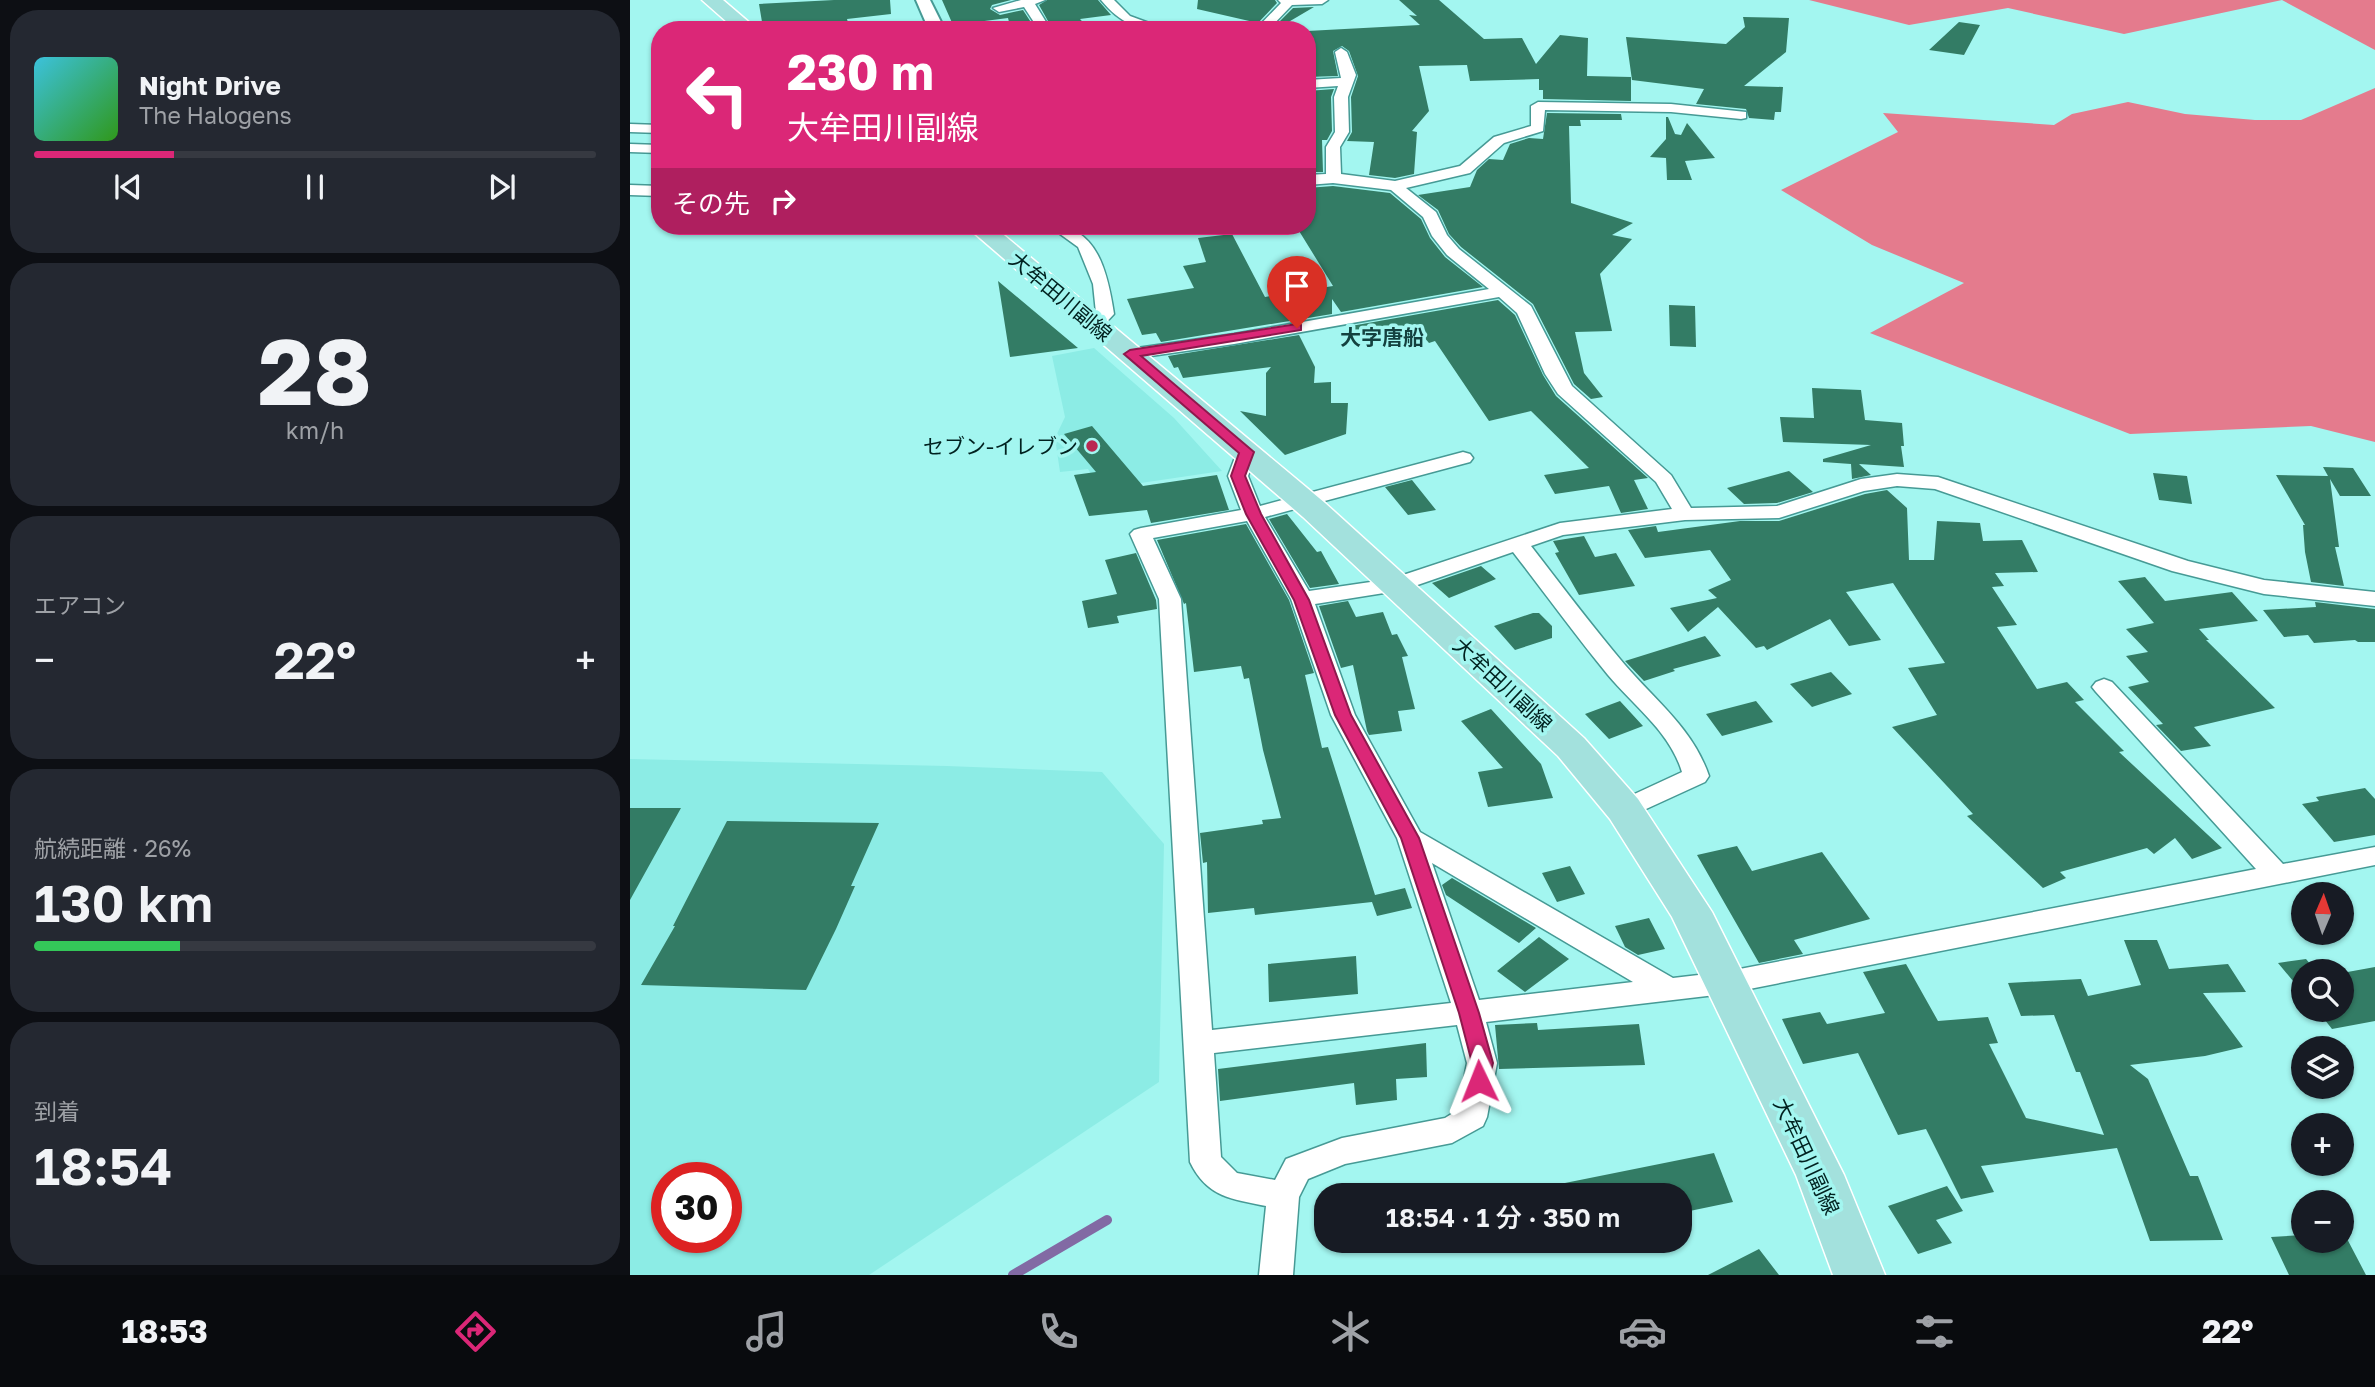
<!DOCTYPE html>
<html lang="ja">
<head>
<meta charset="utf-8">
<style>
	body { margin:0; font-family:"Golos Text","Noto Sans JP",sans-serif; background:#242831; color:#f1f3f6; height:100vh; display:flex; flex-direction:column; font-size:26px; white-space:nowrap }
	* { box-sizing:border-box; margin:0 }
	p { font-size:23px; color:#9ea1a6 }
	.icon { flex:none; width:38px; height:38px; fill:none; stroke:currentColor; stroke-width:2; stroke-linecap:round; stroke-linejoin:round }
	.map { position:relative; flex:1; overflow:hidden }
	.details { display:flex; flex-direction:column; gap:10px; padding:10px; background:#0d0f14; width:630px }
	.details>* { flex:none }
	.hud { position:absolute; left:21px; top:21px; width:665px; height:214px; border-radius:28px; box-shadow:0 2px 5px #0004; background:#db2777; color:#fff; overflow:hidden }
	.needle { width:46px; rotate:2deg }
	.controls { position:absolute; left:1661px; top:882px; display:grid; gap:14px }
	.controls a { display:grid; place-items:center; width:63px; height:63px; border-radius:50%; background:#171b24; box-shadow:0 2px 5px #0004; font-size:35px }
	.speed { position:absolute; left:21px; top:1162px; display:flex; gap:14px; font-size:35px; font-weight:700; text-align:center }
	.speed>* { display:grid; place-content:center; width:91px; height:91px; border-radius:50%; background:#171b24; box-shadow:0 2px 5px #0004; line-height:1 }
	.speed .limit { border:10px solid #d22; background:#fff; color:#111 }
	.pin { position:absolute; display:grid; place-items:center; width:60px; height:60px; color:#fff; margin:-72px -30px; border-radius:50% 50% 50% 0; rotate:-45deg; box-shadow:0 0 7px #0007 }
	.pin .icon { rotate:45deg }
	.me { position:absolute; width:77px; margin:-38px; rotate:358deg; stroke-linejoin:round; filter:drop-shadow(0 0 5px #0008) }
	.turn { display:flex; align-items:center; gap:24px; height:147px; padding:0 21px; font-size:32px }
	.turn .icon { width:91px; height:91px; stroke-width:2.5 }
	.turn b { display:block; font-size:49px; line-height:60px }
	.then { display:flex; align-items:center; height:66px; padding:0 21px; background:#0003; gap:14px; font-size:26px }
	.big { font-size:52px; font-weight:600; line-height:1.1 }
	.details .card { flex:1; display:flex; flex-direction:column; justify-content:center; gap:10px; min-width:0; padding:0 24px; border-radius:28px; background:#242831 }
	.details .dial { align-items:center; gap:0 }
	.dial b { font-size:91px; line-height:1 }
	.song { display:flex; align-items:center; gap:21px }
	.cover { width:84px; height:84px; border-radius:10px; background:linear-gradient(135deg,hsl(190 70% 55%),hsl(110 70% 35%)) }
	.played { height:7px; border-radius:4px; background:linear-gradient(90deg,#db2777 25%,#363941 25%) }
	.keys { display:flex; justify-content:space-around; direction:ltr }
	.heat { display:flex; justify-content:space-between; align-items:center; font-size:38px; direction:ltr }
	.charge { height:10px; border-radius:5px; background:linear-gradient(90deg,#34c759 26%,#363941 0) }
	.trip { position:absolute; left:684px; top:1183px; width:378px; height:70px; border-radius:28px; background:#171b24; box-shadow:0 2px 5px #0004; font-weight:600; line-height:70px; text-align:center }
	.tab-bar { display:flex; height:112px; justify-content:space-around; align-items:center; background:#090b0e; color:#9ea1a6 }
	.tab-bar .icon { width:49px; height:49px }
	.tab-bar .selected { color:#db2777 }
	.tab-bar b { font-size:32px; color:#f1f3f6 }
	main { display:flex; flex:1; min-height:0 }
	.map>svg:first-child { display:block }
	.built { fill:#8cece5; fill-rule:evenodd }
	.forest { fill:#e47b8d }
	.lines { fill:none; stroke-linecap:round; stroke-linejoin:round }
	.stream { stroke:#826aa4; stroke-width:10 }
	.building { fill:#337c65 }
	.minor-casing { stroke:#469a95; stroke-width:3 }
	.tertiary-casing { stroke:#469a95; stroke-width:4 }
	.primary-casing { stroke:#fff; stroke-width:3 }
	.minor { fill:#fff; fill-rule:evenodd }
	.tertiary { fill:#fff; fill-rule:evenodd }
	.primary { fill:#a3e1dd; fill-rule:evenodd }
	.route { fill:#db2777; stroke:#8e194d; stroke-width:2 }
	.poi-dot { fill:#ba2a52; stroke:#a3f6f0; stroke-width:2.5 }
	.labels { text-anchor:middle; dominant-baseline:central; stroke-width:7; stroke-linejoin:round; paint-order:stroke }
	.street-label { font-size:21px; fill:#00211f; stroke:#a3f6f0 }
	.far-quarter-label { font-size:21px; font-weight:bold; fill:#14413f; stroke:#a3f6f0 }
	.poi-label { font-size:21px; fill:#00211f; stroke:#a3f6f0; text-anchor:end }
</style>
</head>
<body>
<main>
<section class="details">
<div class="card">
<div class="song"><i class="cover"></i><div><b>Night Drive</b><p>The Halogens</p></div></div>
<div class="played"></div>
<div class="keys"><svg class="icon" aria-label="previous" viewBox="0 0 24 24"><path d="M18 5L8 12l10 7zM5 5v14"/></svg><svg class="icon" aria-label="pause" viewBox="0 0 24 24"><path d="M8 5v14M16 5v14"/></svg><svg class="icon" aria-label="next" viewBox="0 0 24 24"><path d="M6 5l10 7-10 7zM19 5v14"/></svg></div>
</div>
<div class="card dial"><b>28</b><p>km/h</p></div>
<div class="card"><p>エアコン</p>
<div class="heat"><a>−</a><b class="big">22°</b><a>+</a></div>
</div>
<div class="card"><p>航続距離 · 26%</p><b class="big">130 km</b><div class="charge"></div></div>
<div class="card"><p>到着</p><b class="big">18:54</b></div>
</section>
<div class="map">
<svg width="1745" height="1275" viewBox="0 0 1745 1275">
	<rect width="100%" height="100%" fill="#a3f6f0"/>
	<!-- built -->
	<path class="built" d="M464 348 544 418 592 471 470 489 458 469 430 472 425 438 435 417 422 356Z
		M0 759 317 766 472 772 534 844 529 1082 239 1275H0ZM37 1178H96V1237H37Z"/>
	<!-- forest -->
	<path class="forest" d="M1179 0H1745V50L1652 0 1494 34 1378 8 1279 25Z
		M1745 88V442L1681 426 1500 434 1240 333 1334 283 1242 245 1151 190 1268 132 1253 113 1424 125 1442 114 1498 102 1555 114 1625 120H1671Z"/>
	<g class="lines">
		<!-- stream -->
		<path class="stream" d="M383 1275 477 1220"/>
	</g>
	<!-- building -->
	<path class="building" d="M204 0H260L261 14 217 19 220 30H196L194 23 133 28 129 4Z
		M312 0H381L362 5 360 9 370 15 393 10 406 30H381L378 18 323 25Z
		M417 0H468L481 15 450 19 460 30H423L409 5Z
		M568 0H645L647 3 628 23 567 9Z
		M769 0H809L854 39 892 38 906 64 930 35 958 38 957 76 1001 77V101L913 99V90H909V79L840 81 837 65 789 66 799 111 782 131 787 132 784 174 765 178 739 175 744 142 717 141 722 132 721 97 728 76 719 51 712 46 703 51 708 76 677 77V31L790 25 779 15 787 16Z
		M684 7 650 27 645 26 663 8Z
		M1113 17 1159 18 1156 52 1114 86 1153 87 1151 112H1145L1144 120 1119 118 1116 109 1066 104 1074 89 1002 80 996 37 1096 44 1115 27Z
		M1329 22 1350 25 1334 55 1299 50Z
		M704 89 701 97 702 131 697 140H692L693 172H677V91Z
		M917 113 991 114 992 120H950L951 126H939L941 203 1003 223 982 235 1002 239 970 274 982 331 945 332 954 373 973 397 961 399 944 384 903 304 831 247 819 234 808 210 788 195 840 187 847 170 859 159 873 160 880 144 899 138 913 139Z
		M1036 117H1038L1045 134 1051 135 1057 123 1085 158 1055 161 1062 180H1037L1036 158 1020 157 1036 139Z
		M703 186 760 193 791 219 800 238 815 257 853 287 711 312 702 299V314L531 342 526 333 512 335 497 299 564 288 553 266 576 262 568 238 602 234 635 297 703 286 666 226H677V188Z
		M368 281 448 348 380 357Z
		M868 300 885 315 913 375 926 396 1018 478 1004 480 1018 509 991 513 979 486 925 494 914 475 959 468 901 411 859 421 805 341 799 343 793 336 761 342 757 336 731 341 721 326Z
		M1039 305 1065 306 1066 347 1040 346Z
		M669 335 685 367 684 383 701 382V403H718L716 434 655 455 610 411 636 416V373L641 367 553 378 548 367 544 368 538 356Z
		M1182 388 1231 390 1235 420 1272 423 1274 446H1271L1274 467 1229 464 1241 475 1222 479 1221 464 1193 462V459L1241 445 1153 442 1150 417 1184 418Z
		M462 426 513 486 587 475 599 510 521 523 517 510 459 516 444 475 466 472 434 434Z
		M1693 467 1723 468 1741 496H1710L1700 479 1709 547H1705L1714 586 1681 582 1675 552 1673 525H1675L1646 475 1698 476Z
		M1159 471 1183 492 1147 503 1114 504 1097 488Z
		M1523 473 1557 476 1562 504 1529 500Z
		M782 480 806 510 778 515 755 487Z
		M1257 490 1277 508 1279 560H1304L1307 521 1350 523 1353 541 1392 540 1408 572 1365 573 1374 586 1362 587 1387 625 1367 627 1407 689 1437 682 1454 700 1445 702 1494 751 1489 752 1592 848 1562 859 1545 838 1524 854 1517 848 1430 872 1436 878 1413 888 1337 816 1343 814 1262 727 1307 715 1278 668 1315 663 1263 583 1216 592 1251 640 1219 646 1200 619 1137 650 1134 646 1126 648 1088 607 1058 632 1040 608 1087 598 1078 590 1101 580 1080 550 1015 558 998 530 1026 526 1028 532 1110 521H1149L1235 494Z
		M657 514 687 552 691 551 709 584 680 588 639 519Z
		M616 524 659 600 684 673 675 675 692 748 698 747 745 895 775 888 782 908 747 916 742 902 625 915 624 908 578 913 577 862 573 863 570 833 633 824 632 820 651 818 633 750 619 678 614 679 611 666 564 672 556 603 554 604 527 540Z
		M954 536 965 557 986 553 1005 586 949 595 925 553 929 552 923 541Z
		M506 553 526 600 527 609 487 616 489 623 458 628 452 601 487 594 475 560Z
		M851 566 866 579 819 598 802 583Z
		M1515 577 1535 601 1602 592 1628 621 1569 629 1579 640H1576L1645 708 1564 727 1581 746 1551 751 1526 725 1533 724 1498 687 1519 682 1496 656 1518 652 1496 629 1524 623 1488 581Z
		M718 601 726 617 753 612 762 635 767 634 778 656 772 657 785 709 768 711 772 731 739 735 737 731 723 665 711 668 689 606Z
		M1685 602 1745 609V642H1728L1725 640 1684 643 1678 635 1654 637 1633 610 1686 607Z
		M903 613H909L922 626V638L885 650 864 626Z
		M1075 636 1091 656 1043 669 1045 671 1014 681 995 661Z
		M1201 672 1222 694 1182 707 1160 684Z
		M990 701 1013 726 979 739 955 714Z
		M1126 701 1143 722 1092 736 1076 714Z
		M861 709 911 764 923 798 858 807 848 772 873 768 831 721Z
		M1735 788 1745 799V835L1704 842 1672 804 1689 801 1686 797Z
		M0 808H51L0 900Z
		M97 821 249 823 221 886H225L206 929 176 990 11 985 45 926H43Z
		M1107 846 1122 871 1192 852 1240 919 1164 940 1173 954 1129 963 1067 855Z
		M940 866 955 894 927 902 912 873Z
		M822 878 906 928 889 943 816 895 812 885Z
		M1019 918 1035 949 1008 955 995 947 985 926Z
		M909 937 939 959 895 992 867 971Z
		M1494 940H1527L1539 969 1598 964 1616 992 1573 993 1613 1047 1575 1056 1500 1065 1518 1079 1560 1176H1568L1593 1240 1520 1241 1487 1148 1351 1166 1364 1192 1331 1199 1296 1129 1268 1135 1228 1053 1173 1064 1152 1019 1190 1012 1197 1024 1255 1013 1233 972 1276 964 1308 1021 1358 1017 1368 1043 1359 1044 1396 1118 1474 1135 1450 1072H1446L1424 1015 1391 1016 1378 983 1451 979 1458 996 1511 985Z
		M726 956 728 994 639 1002 638 964Z
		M1676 959 1686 971H1673V993L1648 963Z
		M1745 967V1021L1702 1029 1687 1010H1712V973Z
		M907 1023 908 1030 1009 1024 1015 1065 869 1069 865 1025Z
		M796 1043 797 1077 766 1079 767 1100 726 1105 724 1083 590 1101 588 1069Z
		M1084 1153 1103 1202 1050 1213V1195H926L925 1185Z
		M1317 1186 1333 1211 1306 1220 1322 1243 1288 1254 1258 1206Z
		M1712 1233H1714L1736 1275H1659L1641 1237 1673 1235V1241H1712Z
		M1129 1249 1149 1275H1078Z"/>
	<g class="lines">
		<defs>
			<path id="minor" d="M391 0H415L405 4 421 30H409L394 7 369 12 363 8Z
				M471 0H484L500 16 538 30C507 30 491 24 471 0Z
				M648 0H698L692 4 662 5 638 30H625L651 3Z
				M305 23 311 27 309 30H281Z
				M711 48 717 52 726 75 718 97 719 132 710 147 711 174 765 181 830 166 864 137 901 126V106L908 102 1041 104 1116 112V118L1111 119 1041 112 915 110 913 131 874 143 840 173 776 188 806 212 817 235 829 249 901 306 942 386 1041 475 1061 508 1147 506 1231 479 1267 474 1308 477 1558 561 1634 580 1745 592V606L1634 594 1542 571 1305 489 1267 486 1234 491 1149 518 1055 520 933 535 901 546C932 586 962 626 995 665 1026 701 1063 729 1079 776L1075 782 1003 815 994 818 985 815 981 809 985 803 1052 772C1040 732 1005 707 978 675 945 635 915 593 883 552L773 590 685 604 725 715 790 832 1043 978 1094 972 1626 869 1466 692 1462 687 1466 682 1474 679 1482 682 1653 864 1745 847V865L1094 994 856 1022 867 1063 857 1117 853 1126 822 1143 715 1164 678 1179 669 1197 663 1275H629L636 1206C601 1199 577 1197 560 1162L529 599 500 534 504 530 511 528 611 510 598 476 607 452 617 446 627 452 618 476 630 506 833 452 840 454 843 458 840 462 635 517 679 591 761 579 930 523 1042 509 1026 482 928 394 915 374 887 313 869 297 604 344 500 359 494 358 491 354 500 349 604 334 859 289 817 255 802 236 793 217 761 190 703 183 677 185V175L696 174V147L705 132 704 97 708 86 677 88V80L711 78 705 52ZM617 521 661 599 701 715 767 838 821 1003 582 1030 551 599 523 538ZM802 863 1003 982 849 1000ZM827 1025 837 1063 828 1110 815 1118 712 1138 656 1159 645 1180 607 1173 591 1157 584 1053Z
				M0 124 30 125V133L0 132Z
				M0 144 30 145V153L0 152Z
				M0 185 30 186V196L0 195Z
				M419 226C468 224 478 275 484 314L470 329H458L455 325 466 313 463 284 448 247Z"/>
			<path id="tertiary" d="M286 0H300L315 30H299Z"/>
			<path id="primary" d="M72 0H93L128 30H106Z
				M336 226H363L695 503 954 738 1008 799 1082 912 1214 1175 1255 1275H1203L1166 1175 1042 917 980 819 928 756 673 517Z"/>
		</defs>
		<!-- minor casing -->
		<use href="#minor" class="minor-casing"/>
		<!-- tertiary casing -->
		<use href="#tertiary" class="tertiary-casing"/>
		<!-- primary casing -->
		<use href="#primary" class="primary-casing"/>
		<!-- minor -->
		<use href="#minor" class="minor"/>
		<!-- tertiary -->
		<use href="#tertiary" class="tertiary"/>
		<!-- primary -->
		<use href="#primary" class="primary"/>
	</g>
	<!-- route -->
	<path class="route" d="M667 324 671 325V330L511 356 624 452 615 476 631 514 679 600 721 715 789 838 849 1013 863 1063 857 1087 849 1090 842 1087 839 1081 842 1063 829 1013 771 838 705 715 664 600 616 514 601 476 609 453 494 354 500 350Z"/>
	<!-- markers -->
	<circle class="poi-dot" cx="462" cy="446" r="7"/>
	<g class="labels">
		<!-- street labels -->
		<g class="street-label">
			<text transform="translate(431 296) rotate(40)">大牟田川副線</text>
			<text transform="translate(873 684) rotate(43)">大牟田川副線</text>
			<text transform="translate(1177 1156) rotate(65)">大牟田川副線</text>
		</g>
		<!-- far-quarter labels -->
		<g class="far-quarter-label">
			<text x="752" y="337">大字唐船</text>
		</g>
		<!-- poi labels -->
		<g class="poi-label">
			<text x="448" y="446">セブン-イレブン</text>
		</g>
	</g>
</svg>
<div class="controls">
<a><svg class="needle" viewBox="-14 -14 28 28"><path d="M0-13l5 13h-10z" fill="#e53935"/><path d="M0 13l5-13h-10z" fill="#9ea1a6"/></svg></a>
<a><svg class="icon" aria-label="search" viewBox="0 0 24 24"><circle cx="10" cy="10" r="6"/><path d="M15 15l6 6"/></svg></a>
<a><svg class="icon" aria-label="layers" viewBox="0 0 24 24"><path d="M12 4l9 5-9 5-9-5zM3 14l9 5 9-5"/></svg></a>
<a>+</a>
<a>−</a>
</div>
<div class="speed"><div class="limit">30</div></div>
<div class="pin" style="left:667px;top:328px;background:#d93025"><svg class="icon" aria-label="arrive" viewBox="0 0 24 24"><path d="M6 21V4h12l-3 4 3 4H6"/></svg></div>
<svg class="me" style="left:849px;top:1081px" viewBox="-20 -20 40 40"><path d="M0-17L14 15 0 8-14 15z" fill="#db2777" stroke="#fff" stroke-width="4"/></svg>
<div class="trip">18:54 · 1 分 · 350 m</div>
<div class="hud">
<div class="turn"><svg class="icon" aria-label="left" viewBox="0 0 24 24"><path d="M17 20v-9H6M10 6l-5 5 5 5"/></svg><div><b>230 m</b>大牟田川副線</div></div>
<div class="then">その先<svg class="icon" aria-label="right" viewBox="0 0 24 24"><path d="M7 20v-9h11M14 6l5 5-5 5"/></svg></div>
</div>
</div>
</main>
<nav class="tab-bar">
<b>18:53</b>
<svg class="icon selected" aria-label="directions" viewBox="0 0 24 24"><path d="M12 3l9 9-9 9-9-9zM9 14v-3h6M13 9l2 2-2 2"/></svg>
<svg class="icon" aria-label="music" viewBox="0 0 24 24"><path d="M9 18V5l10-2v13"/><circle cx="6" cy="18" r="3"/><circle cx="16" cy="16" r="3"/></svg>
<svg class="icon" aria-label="phone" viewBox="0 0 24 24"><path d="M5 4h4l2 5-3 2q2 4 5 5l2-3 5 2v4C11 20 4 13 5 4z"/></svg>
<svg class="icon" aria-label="climate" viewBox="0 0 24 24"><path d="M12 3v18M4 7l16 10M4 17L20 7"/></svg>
<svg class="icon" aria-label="car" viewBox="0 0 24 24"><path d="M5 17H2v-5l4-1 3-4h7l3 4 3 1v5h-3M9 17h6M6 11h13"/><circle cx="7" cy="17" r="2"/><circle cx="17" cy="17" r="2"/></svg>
<svg class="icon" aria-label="filters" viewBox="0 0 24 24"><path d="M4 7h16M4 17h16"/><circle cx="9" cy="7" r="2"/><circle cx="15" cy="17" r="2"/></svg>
<b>22°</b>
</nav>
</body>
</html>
